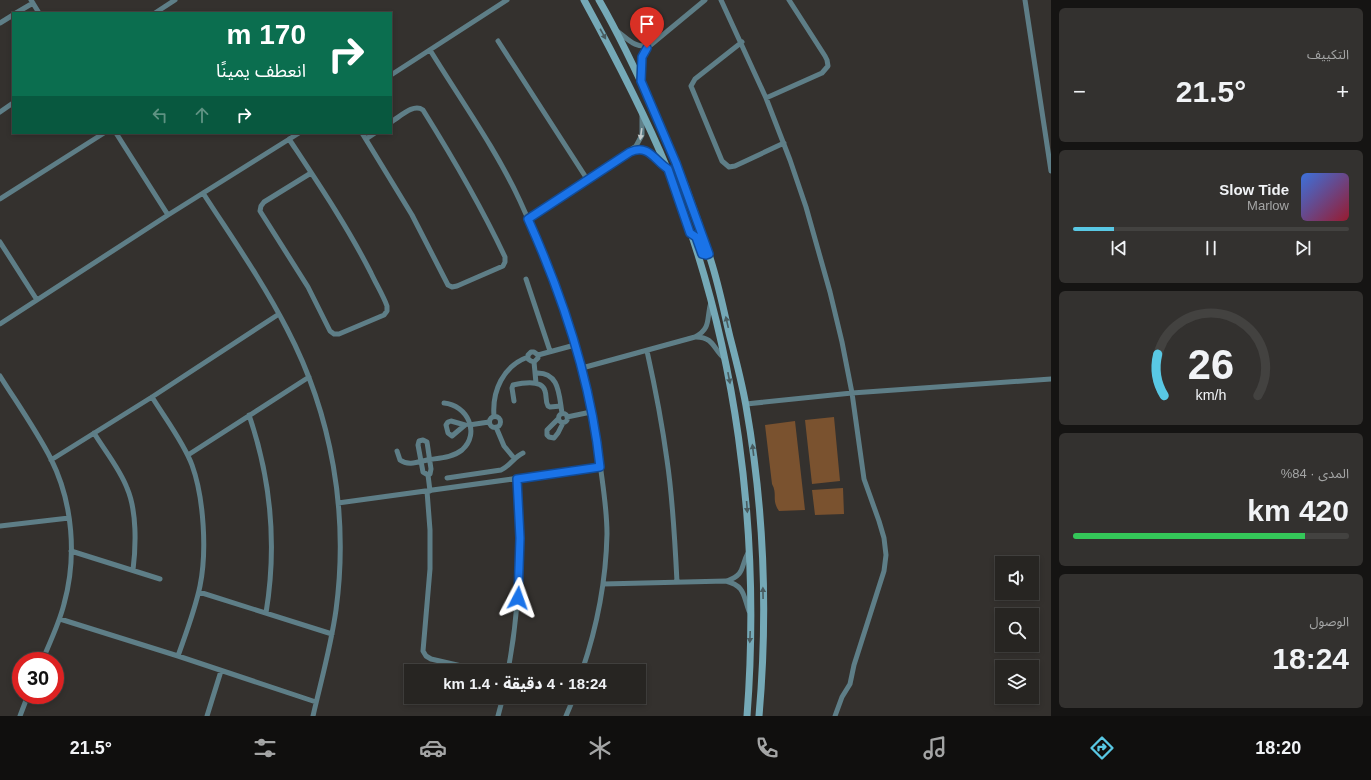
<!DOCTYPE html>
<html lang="ar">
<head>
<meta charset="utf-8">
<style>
	body { margin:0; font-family:Helvetica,"Noto Sans Arabic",sans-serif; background:#33312f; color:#f1f3f6; direction:rtl; height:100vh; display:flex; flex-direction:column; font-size:15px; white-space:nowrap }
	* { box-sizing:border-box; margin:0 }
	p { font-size:13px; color:#a4a5a5 }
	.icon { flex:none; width:22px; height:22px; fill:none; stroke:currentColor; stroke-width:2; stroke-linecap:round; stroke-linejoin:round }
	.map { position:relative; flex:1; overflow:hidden; direction:ltr }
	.details { display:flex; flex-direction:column; gap:8px; padding:8px; background:#151413; width:320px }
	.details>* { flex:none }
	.hud { position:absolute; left:12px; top:12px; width:380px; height:122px; border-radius:0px; box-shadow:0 2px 6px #0003,0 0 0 1px #434240; direction:rtl; background:#0b6e4f; color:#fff; overflow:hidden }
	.buttons { position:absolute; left:995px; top:556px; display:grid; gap:8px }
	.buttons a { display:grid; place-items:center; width:44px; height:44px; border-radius:0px; background:#272522; box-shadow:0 2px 6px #0003,0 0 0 1px #434240; font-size:20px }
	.speed { position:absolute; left:12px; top:652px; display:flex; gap:8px; font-size:20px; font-weight:700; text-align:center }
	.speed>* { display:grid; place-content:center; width:52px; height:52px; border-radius:50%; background:#272522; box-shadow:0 2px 6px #0003,0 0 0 1px #434240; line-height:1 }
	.speed .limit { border:6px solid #d22; background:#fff; color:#111 }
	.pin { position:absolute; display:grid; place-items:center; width:34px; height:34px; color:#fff; margin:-41px -17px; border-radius:50% 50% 50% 0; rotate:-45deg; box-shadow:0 0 4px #0007 }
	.pin .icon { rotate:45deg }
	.me { position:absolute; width:44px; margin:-22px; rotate:4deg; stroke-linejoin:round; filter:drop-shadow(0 0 3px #0008) }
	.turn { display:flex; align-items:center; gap:14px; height:84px; padding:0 20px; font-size:18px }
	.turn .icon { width:52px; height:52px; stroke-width:2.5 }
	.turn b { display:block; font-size:28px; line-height:34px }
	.lanes { display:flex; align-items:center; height:38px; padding:0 20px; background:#0003; justify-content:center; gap:20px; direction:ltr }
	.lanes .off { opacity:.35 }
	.big { font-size:30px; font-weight:800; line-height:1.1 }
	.details .widget { flex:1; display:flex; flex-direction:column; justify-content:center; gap:6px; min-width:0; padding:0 14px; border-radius:6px; background:#33312f }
	.details .dial { align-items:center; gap:0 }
	.dial svg { height:104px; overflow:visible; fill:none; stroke:#434240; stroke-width:7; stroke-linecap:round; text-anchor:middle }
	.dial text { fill:#f1f3f6; stroke:none }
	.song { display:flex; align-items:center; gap:12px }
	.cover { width:48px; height:48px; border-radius:6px; background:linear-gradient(135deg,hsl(220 70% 55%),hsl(350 70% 35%)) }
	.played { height:4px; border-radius:2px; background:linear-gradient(90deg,#59c8e4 15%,#434240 15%) }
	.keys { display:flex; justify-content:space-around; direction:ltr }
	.heat { display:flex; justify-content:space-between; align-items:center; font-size:22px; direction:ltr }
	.charge { height:6px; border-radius:3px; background:linear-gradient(90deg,#34c759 84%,#434240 0) }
	.trip { position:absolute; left:404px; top:664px; width:242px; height:40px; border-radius:0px; background:#272522; box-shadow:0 2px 6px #0003,0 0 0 1px #434240; font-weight:800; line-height:40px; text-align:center; direction:rtl }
	.dock { display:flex; height:64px; justify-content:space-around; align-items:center; background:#100f0e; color:#a4a5a5 }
	.dock .icon { width:28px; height:28px }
	.dock .current { color:#59c8e4 }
	.dock b { font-size:18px; color:#f1f3f6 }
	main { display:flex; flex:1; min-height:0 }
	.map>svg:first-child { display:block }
	.green { fill:#7a522f }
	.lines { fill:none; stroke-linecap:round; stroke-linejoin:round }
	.street { stroke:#5e7e87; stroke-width:5 }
	.secondary { stroke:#75a9b7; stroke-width:7 }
	.oneway { fill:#485b5f }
	.oneway2 { fill:#c2cacc }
	.route-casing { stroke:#114b97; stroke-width:10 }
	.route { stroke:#1a73e8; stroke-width:7 }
</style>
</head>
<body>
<main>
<section class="details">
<div class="widget"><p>التكييف</p>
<div class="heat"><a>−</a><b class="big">21.5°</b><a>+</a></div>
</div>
<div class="widget">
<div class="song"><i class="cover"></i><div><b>Slow Tide</b><p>Marlow</p></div></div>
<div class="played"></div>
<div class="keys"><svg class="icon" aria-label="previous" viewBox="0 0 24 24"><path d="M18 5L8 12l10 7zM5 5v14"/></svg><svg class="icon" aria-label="pause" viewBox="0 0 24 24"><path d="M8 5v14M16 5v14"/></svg><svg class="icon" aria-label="next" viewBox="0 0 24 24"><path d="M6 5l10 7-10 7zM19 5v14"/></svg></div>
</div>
<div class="widget dial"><svg viewBox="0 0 100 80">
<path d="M14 69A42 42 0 1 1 86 69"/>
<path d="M14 69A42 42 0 0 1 9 37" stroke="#59c8e4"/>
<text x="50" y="56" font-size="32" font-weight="700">26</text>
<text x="50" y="72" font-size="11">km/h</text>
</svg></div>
<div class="widget"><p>المدى · 84%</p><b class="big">420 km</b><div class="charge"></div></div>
<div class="widget"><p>الوصول</p><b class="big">18:24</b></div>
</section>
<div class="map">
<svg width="1051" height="716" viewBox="0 0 1051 716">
	<rect width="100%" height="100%" fill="#34312e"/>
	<!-- green -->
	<path class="green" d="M834 417 840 481 812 484 805 420Z
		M795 421 805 510 779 511C771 499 778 495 772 484L765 425Z
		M843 488 844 514 815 515 812 490Z"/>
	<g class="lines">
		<!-- street -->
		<path class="street" d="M31 0 39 13
			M721 0 766 98 790 160 806 207 830 292 842 342 852 393 864 479 879 521 884 538 886 555 884 571 854 665 850 684 842 697 835 716
			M1025 0 1051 171
			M16 13 33 3
			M155 13 175 0
			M0 23 13 15
			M617 31C628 39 635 49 650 45
			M498 41 587 179
			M742 42 695 79 691 86 722 161 729 167 735 166 784 143
			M430 50C460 99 496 149 520 201 560 287 589 377 601 471 604 493 607 512 607 534 606 580 597 627 582 671
			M391 75 507 0
			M641 81 642 57 647 48 705 0
			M766 98 822 73 828 66 827 60 825 56 789 0
			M0 112 13 103
			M116 133 168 215
			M362 133 412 215 448 285 452 287 457 286 503 266 505 262V257C481 206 453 158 423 110 413 103 400 117 391 122
			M289 139C318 183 347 226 371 273 376 284 383 295 387 306V311L384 315 339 334H334L330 331 308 287 260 211 261 206 264 202 311 173
			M366 139 375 133
			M632 150C649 147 655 161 667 169
			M203 193C232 238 263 282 287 329 332 415 349 514 336 610 331 646 321 681 313 716
			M0 199 104 133
			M528 219 636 146 642 135V113
			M0 242 37 300
			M526 279 550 351
			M0 324 168 215 299 133
			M696 337C714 337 713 349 724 358
			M647 351C655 387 662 423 667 460 673 500 675 541 677 582
			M538 355 575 345
			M534 362 531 361 528 359V355L531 352H534L538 355V358L534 362 536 383
			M582 368 695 337C712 328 706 318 711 302
			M535 373C560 371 559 396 562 413
			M0 376C17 403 36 430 51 459 73 503 77 557 64 604 59 624 50 642 42 661
			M152 397C165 418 184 443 192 465 204 498 207 552 200 586 195 610 186 633 178 656
			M514 401 512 388 513 385C522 383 542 379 545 391 547 396 545 401 548 406L550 407 561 406
			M746 404 852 393 1051 379
			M558.5 418a4.5 4.5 0 1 1 9 0a4.5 4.5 0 1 1-9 0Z
			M249 415C271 479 277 546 266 613
			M494 416C492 391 503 366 528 357
			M489.5 422a5.5 5.5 0 1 1 11 0a5.5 5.5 0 1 1-11 0Z
			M567 417 591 412
			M558 419 547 430V435L549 437 554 438 558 433 563 423
			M451 421 465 425 452 436 448 433 446 425 448 422Z
			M469 425 489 422
			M496 427 504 446 514 458
			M94 433C105 451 120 469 127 488 137 511 136 546 133 570
			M423 440 427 442 431 469 430 474 428 475 423 472 418 445 419 441Z
			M397 451 400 460C408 466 418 462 427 460 438 458 452 458 462 450 481 433 467 405 444 403
			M188 455 309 377
			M51 460 152 397 279 314
			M428 475 430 491
			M447 478 501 470C510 466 514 457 523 453
			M427 491 430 530V569L423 651 426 656 431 659 483 671
			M338 503 600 467
			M0 526 69 518
			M71 551 160 579
			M727 581C746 574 740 567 748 553
			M603 584 726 581C745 586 743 595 749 611
			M199 592 332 634
			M60 619 178 656 316 702
			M508 671C520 607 522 543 517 479
			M20 716 28 695
			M207 716 221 671
			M498 716 503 697
			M566 716 574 697"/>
		<!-- secondary -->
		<path class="secondary" d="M584 0C614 55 643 110 667 168 737 340 761 532 747 716
			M599 0C621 38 639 77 657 117 678 164 696 212 711 261 719 286 724 312 730 337 736 360 742 383 746 406 764 508 768 613 759 716"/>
	</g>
	<!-- one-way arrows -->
	<defs><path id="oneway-solid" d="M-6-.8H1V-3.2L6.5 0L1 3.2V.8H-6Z"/></defs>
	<g class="oneway">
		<use href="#oneway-solid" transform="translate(603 34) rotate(61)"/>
		<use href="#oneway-solid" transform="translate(727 322) rotate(-103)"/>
		<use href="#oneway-solid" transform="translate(729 378) rotate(79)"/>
		<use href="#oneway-solid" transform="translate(753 450) rotate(-97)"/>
		<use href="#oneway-solid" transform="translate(747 507) rotate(86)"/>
		<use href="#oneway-solid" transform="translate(763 593) rotate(-91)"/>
		<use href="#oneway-solid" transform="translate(750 637) rotate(92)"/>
	</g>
	<use class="oneway2" href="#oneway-solid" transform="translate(641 134) rotate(98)"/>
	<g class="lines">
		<defs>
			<path id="route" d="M518 598 520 538 517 479 600 467C591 381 563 297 528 219L630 152C649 144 654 160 668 169L690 233 696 237 702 254 706 255 709 254 676 163 641 81 642 57 647 48"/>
		</defs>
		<!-- route casing -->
		<use href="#route" class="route-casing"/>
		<!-- route -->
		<use href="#route" class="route"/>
	</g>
</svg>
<div class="buttons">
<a><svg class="icon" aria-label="sound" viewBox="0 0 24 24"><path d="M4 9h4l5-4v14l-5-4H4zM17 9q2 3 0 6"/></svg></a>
<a><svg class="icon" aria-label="search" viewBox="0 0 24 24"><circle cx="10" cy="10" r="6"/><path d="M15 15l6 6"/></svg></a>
<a><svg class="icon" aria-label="layers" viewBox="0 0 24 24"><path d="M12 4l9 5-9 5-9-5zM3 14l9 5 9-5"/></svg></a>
</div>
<div class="speed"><div class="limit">30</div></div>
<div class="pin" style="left:647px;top:48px;background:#d93025"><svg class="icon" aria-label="arrive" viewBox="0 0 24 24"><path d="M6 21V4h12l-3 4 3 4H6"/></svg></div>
<svg class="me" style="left:518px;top:598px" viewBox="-20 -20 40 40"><path d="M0-17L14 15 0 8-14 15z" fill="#1a73e8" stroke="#fff" stroke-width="4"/></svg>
<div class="trip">18:24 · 4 دقيقة · 1.4 km</div>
<div class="hud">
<div class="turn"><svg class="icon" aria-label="right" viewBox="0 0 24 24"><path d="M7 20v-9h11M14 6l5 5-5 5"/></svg><div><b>170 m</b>انعطف يمينًا</div></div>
<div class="lanes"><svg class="icon off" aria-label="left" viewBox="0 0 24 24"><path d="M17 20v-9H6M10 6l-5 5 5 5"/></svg><svg class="icon off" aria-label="ahead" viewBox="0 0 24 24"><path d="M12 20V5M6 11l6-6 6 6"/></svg><svg class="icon" aria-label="right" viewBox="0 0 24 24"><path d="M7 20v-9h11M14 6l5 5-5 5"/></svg></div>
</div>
</div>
</main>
<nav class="dock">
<b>18:20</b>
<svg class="icon current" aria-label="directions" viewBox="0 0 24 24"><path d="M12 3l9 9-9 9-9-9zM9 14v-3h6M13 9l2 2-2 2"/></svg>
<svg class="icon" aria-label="music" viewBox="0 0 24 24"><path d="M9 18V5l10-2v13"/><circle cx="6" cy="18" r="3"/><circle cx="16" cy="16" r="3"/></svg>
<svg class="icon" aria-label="phone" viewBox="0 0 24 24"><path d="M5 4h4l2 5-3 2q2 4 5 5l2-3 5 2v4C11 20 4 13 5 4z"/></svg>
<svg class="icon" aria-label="climate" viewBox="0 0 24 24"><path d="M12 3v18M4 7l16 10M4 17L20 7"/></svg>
<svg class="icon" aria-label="car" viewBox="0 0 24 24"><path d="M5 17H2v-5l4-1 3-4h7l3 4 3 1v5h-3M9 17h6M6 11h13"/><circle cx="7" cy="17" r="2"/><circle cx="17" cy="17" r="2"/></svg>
<svg class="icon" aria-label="filters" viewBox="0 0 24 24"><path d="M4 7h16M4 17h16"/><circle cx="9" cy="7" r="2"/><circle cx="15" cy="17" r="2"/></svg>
<b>21.5°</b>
</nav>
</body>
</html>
